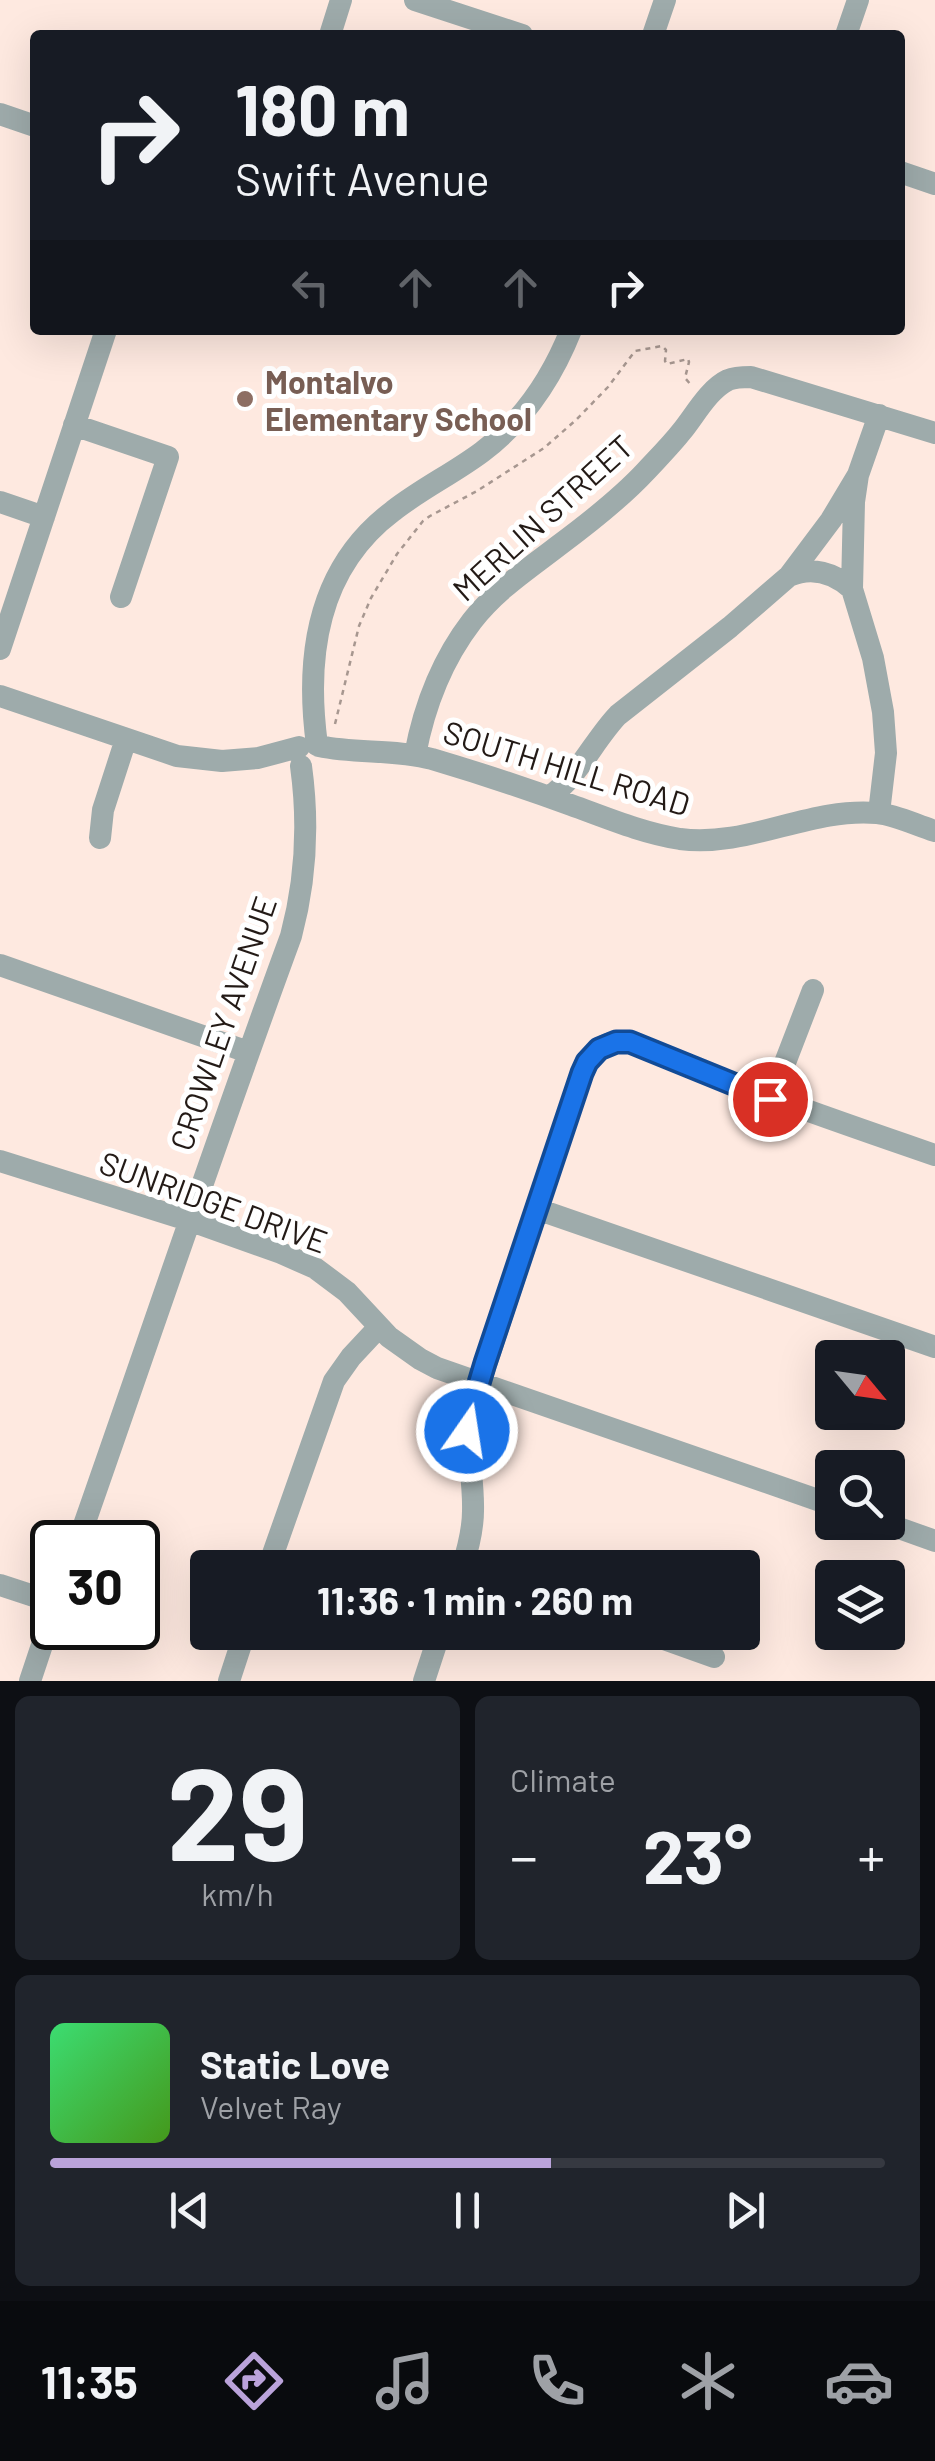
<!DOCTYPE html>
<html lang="en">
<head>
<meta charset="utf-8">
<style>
	body { margin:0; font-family:Barlow,sans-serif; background:#20242c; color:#f1f3f6; height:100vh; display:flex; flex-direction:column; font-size:38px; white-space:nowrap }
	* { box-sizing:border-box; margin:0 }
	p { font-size:32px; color:#9ea1a6 }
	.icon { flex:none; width:55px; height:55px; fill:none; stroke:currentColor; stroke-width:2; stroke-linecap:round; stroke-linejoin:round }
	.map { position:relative; height:1681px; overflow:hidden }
	.details { display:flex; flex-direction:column; gap:15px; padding:15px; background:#0d0f14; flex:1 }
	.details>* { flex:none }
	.guide { position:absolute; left:30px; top:30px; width:875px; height:305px; border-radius:10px; box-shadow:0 10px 40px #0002; background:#171b24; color:#f1f3f6; overflow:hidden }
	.needle { width:65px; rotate:119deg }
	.controls { position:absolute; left:815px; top:1340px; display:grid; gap:20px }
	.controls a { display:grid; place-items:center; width:90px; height:90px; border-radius:10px; background:#171b24; box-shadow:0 10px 40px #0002; font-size:50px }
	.speed { position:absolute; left:30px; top:1520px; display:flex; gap:20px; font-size:50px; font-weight:700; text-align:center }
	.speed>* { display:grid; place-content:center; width:130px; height:130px; border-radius:50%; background:#171b24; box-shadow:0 10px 40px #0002; line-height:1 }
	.speed .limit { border:5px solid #111; border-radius:15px; background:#fff; color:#111 }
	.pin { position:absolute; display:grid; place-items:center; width:85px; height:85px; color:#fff; margin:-42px; border:5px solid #fff; border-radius:50%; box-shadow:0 2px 10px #0007 }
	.me { position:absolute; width:110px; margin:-55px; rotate:13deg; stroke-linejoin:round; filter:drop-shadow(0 0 8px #0008) }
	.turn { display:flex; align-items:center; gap:35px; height:210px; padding:0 40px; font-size:45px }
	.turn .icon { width:130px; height:130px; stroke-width:2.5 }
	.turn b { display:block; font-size:70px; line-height:85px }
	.lanes { display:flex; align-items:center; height:95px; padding:0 40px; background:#0003; justify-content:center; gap:50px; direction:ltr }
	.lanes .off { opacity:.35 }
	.big { font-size:75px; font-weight:700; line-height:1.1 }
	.details .widget { flex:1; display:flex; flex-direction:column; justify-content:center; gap:15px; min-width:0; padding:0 35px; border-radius:15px; background:#20242c }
	.details .dial { align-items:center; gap:0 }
	.dial b { font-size:130px; line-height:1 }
	.song { display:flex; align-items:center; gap:30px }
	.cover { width:120px; height:120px; border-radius:15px; background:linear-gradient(135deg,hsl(140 70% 55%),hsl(100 70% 35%)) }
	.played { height:10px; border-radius:5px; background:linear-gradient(90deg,#baa3da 60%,#363941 60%) }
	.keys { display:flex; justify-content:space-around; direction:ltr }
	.heat { display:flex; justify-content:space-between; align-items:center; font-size:55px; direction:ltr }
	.details .tiles { flex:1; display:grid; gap:15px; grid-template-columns:1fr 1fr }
	.widget:last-child { grid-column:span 2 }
	.trip { position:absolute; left:190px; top:1550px; width:570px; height:100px; border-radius:10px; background:#171b24; box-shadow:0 10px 40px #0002; font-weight:700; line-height:100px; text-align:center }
	.menu { display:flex; height:160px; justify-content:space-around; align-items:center; background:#090b0e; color:#9ea1a6 }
	.menu .icon { width:70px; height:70px }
	.menu .on { color:#baa3da }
	.menu b { font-size:45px; color:#f1f3f6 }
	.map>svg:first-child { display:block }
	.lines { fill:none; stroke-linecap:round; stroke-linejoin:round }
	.path { stroke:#a79790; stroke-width:2.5; stroke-dasharray:5 5; stroke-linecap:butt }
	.minor { stroke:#9eabab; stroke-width:22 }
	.route-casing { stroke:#114b97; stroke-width:25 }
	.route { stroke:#1a73e8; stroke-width:18 }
	.education-dot { fill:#8d6e63; stroke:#fff; stroke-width:4 }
	.labels { text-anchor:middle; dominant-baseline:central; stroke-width:10; stroke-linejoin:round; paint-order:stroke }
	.education-label { font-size:32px; font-weight:bold; fill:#785e54; stroke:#fff; text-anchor:start }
	.street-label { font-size:32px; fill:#231a16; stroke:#fff }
</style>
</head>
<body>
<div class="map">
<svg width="935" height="1681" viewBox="0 0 935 1681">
	<rect width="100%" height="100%" fill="#fee9e0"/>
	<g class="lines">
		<!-- path -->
		<path class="path" d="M335 724 359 626 371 598 397 554 423 521 430 516 477 491 544 448 576 420 608 387 635 351 662 346 666 350 665 361 667 364 688 359 689 362 685 378 692 386"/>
		<!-- minor -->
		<path class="minor" d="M415 0 522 35
			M330 35 341 0
			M653 35 665 0
			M846 35 858 0
			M0 114 35 126
			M900 172 935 184
			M879 415 858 475 854 502 852 589 873 658 883 712 886 753 879 813
			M74 425 168 457 121 597
			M0 502 44 517
			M789 576C812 566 834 573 852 589
			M0 649 106 330
			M0 696 177 756 222 761 258 758 299 747
			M317 745C305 656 317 568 393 511 421 489 454 473 482 452 523 421 552 378 571 330
			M319 746C356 754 395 749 432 759 479 773 525 788 571 805 607 818 642 833 680 839 748 848 809 807 877 813 896 815 916 825 935 831
			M415 755C424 707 442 660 472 621 496 590 527 570 558 546 589 523 620 499 646 471 658 458 671 445 682 431 695 415 709 389 728 380 735 377 743 377 751 377L935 433
			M549 797C578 777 594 740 618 715L730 627 789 576 831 520 858 475
			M100 838 103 810 126 739
			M0 965 248 1052
			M771 1099 813 990
			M0 1161 191 1221 281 1253 315 1268 347 1292 389 1337 420 1359 437 1368 832 1505
			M537 1209 935 1347
			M882 1522 935 1541
			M78 1542C149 1340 217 1137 291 936 306 880 309 824 301 766
			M268 1568 334 1381 351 1357 379 1327
			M462 1568C468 1549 473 1530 473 1511 474 1477 465 1447 470 1413L582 1073C589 1059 597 1045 614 1042 634 1038 654 1053 672 1060 759 1094 847 1125 935 1155
			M0 1585 52 1602
			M644 1632 714 1657
			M30 1681 52 1615
			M229 1681 245 1632
			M424 1681 440 1632"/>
	</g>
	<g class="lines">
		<defs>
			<path id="route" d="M467 1431 470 1413 485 1363 582 1073 587 1062 599 1049 616 1042H630L770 1099"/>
		</defs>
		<!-- route casing -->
		<use href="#route" class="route-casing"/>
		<!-- route -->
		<use href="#route" class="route"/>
	</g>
	<!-- markers -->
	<circle class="education-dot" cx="245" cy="399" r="10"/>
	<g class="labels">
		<!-- education labels -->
		<g class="education-label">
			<text x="265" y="381">Montalvo<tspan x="265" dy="37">Elementary School</tspan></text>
		</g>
		<!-- street labels -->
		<g class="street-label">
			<text transform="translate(542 517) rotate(-42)">MERLIN STREET</text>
			<text transform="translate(567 767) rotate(17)">SOUTH HILL ROAD</text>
			<text transform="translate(222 1023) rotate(-71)">CROWLEY AVENUE</text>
			<text transform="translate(214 1201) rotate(20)">SUNRIDGE DRIVE</text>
		</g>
	</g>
</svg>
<div class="controls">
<a><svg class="needle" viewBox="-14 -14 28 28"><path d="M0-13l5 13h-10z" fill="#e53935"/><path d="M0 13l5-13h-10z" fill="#9ea1a6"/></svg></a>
<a><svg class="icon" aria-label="search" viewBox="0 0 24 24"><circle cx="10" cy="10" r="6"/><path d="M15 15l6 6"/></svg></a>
<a><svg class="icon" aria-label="layers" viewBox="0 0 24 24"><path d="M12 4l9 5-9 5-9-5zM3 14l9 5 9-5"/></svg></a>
</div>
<div class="speed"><div class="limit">30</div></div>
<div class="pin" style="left:770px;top:1099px;background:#d93025"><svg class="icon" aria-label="arrive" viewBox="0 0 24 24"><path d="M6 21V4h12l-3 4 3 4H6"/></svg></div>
<svg class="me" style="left:467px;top:1431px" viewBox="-20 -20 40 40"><circle r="17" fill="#1a73e8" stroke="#fff" stroke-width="3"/><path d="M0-11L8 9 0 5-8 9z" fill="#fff"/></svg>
<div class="trip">11:36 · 1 min · 260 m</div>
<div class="guide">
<div class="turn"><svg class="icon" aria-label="right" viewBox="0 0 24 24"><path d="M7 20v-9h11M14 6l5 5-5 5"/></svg><div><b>180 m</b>Swift Avenue</div></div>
<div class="lanes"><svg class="icon off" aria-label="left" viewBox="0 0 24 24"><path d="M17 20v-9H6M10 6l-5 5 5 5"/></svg><svg class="icon off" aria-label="ahead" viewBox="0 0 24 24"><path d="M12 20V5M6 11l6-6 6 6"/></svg><svg class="icon off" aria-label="ahead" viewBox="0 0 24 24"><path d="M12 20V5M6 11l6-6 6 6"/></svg><svg class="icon" aria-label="right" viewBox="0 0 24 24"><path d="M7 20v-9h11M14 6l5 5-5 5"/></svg></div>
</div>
</div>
<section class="details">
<div class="tiles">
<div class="widget dial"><b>29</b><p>km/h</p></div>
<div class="widget"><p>Climate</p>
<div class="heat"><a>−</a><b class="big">23°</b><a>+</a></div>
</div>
<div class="widget">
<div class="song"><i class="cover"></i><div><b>Static Love</b><p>Velvet Ray</p></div></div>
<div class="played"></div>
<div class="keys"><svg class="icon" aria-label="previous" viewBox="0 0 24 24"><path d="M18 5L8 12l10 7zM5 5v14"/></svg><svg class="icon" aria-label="pause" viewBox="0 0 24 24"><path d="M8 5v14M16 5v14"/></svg><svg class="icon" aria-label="next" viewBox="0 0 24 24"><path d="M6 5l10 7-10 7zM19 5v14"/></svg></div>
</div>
</div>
</section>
<nav class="menu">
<b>11:35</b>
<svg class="icon on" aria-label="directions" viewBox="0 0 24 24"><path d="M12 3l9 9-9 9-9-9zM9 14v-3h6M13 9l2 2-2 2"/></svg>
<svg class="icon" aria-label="music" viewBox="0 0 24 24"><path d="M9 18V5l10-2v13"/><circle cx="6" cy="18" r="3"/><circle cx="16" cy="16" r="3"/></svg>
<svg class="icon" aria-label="phone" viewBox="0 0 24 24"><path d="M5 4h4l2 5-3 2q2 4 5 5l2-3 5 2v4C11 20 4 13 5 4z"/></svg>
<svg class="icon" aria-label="climate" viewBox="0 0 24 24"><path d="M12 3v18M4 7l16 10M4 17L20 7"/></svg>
<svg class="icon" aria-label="car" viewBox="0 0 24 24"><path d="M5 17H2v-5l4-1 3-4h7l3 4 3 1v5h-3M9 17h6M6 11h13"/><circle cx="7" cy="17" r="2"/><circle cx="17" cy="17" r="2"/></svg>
</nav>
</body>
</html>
